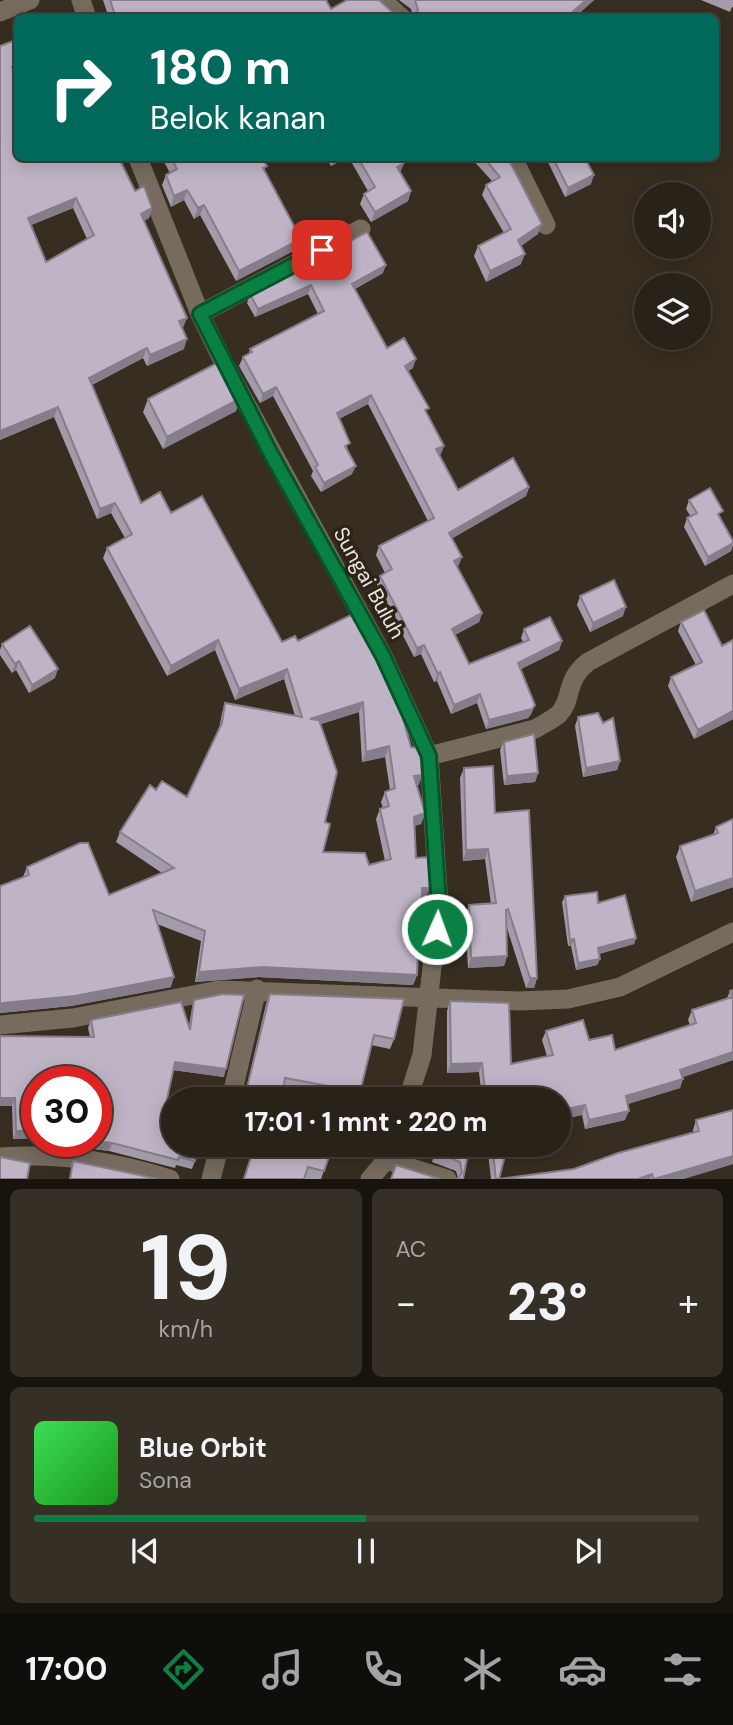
<!DOCTYPE html>
<html lang="id">
<head>
<meta charset="utf-8">
<style>
	body { margin:0; font-family:"DM Sans",sans-serif; background:#352f25; color:#f1f3f6; height:100vh; display:flex; flex-direction:column; font-size:26px; white-space:nowrap }
	* { box-sizing:border-box; margin:0 }
	p { font-size:23px; color:#a5a4a2 }
	.icon { flex:none; width:38px; height:38px; fill:none; stroke:currentColor; stroke-width:2; stroke-linecap:round; stroke-linejoin:round }
	.map { position:relative; height:1179px; overflow:hidden }
	.sheet { display:flex; flex-direction:column; gap:10px; padding:10px; background:#17130d; flex:1 }
	.sheet>* { flex:none }
	.guide { position:absolute; left:14px; top:14px; width:705px; height:147px; border-radius:10px; box-shadow:0 4px 18px #0003,0 0 0 2px #453f37; background:#00695c; color:#fff; overflow:hidden }
	.tools { position:absolute; left:634px; top:182px; display:grid; gap:14px }
	.tools a { display:grid; place-items:center; width:77px; height:77px; border-radius:50%; background:#292218; box-shadow:0 4px 18px #0003,0 0 0 2px #453f37; font-size:35px }
	.speed { position:absolute; left:21px; top:1066px; display:flex; gap:14px; font-size:35px; font-weight:700; text-align:center }
	.speed>* { display:grid; place-content:center; width:91px; height:91px; border-radius:50%; background:#292218; box-shadow:0 4px 18px #0003,0 0 0 2px #453f37; line-height:1 }
	.speed .limit { border:10px solid #d22; background:#fff; color:#111 }
	.pin { position:absolute; display:grid; place-items:center; width:60px; height:60px; color:#fff; margin:-30px; border-radius:14px; box-shadow:0 4px 10px #0006 }
	.me { position:absolute; width:77px; margin:-38px; rotate:2deg; stroke-linejoin:round; filter:drop-shadow(0 0 5px #0008) }
	.turn { display:flex; align-items:center; gap:24px; height:147px; padding:0 21px; font-size:32px }
	.turn .icon { width:91px; height:91px; stroke-width:2.5 }
	.turn b { display:block; font-size:49px; line-height:60px }
	.big { font-size:52px; font-weight:800; line-height:1.1 }
	.sheet .card { flex:1; display:flex; flex-direction:column; justify-content:center; gap:10px; min-width:0; padding:0 24px; border-radius:10px; background:#352f25 }
	.sheet .dial { align-items:center; gap:0 }
	.dial b { font-size:91px; line-height:1 }
	.song { display:flex; align-items:center; gap:21px }
	.cover { width:84px; height:84px; border-radius:10px; background:linear-gradient(135deg,hsl(130 70% 55%),hsl(120 70% 35%)) }
	.played { height:7px; border-radius:4px; background:linear-gradient(90deg,#0b8043 50%,#453f37 50%) }
	.keys { display:flex; justify-content:space-around; direction:ltr }
	.heat { display:flex; justify-content:space-between; align-items:center; font-size:38px; direction:ltr }
	.sheet .tiles { flex:1; display:grid; gap:10px; grid-template-columns:1fr 1fr }
	.card:last-child { grid-column:span 2 }
	.trip { position:absolute; left:161px; top:1087px; width:410px; height:70px; border-radius:35px; background:#292218; box-shadow:0 4px 18px #0003,0 0 0 2px #453f37; font-weight:800; line-height:70px; text-align:center }
	.menu { display:flex; height:112px; justify-content:space-around; align-items:center; background:#100e0a; color:#a5a4a2 }
	.menu .icon { width:49px; height:49px }
	.menu .on { color:#0b8043 }
	.menu b { font-size:32px; color:#f1f3f6 }
	.map>svg:first-child { display:block }
	.lines { fill:none; stroke-linecap:round; stroke-linejoin:round }
	.street { stroke:#766b5d; stroke-width:19 }
	.wall { fill:#a39ba9; fill-rule:evenodd }
	.shaded-wall { fill:#857e8a }
	.building { fill:#beb4c5; stroke:#857e8a; stroke-width:2; fill-rule:evenodd }
	.route-casing { stroke:#07532c; stroke-width:18 }
	.route { stroke:#0b8043; stroke-width:12 }
	.labels { text-anchor:middle; dominant-baseline:central; stroke-width:7; stroke-linejoin:round; paint-order:stroke }
	.street-label { font-size:21px; fill:#ece5dd; stroke:#2d2317 }
</style>
</head>
<body>
<div class="map">
<svg width="733" height="1179" viewBox="0 0 733 1179">
	<rect width="100%" height="100%" fill="#372d20"/>
	<g class="lines">
		<!-- street -->
		<path class="street" d="M81 0 87 18
			M382 0 402 18
			M0 12 30 0
			M138 158 200 314 223 361 383 656 429 756 439 906 422 1055 408 1099
			M513 158 546 225
			M200 314 361 229
			M429 756 535 729C543 724 552 720 559 714 574 697 564 681 588 662L733 584
			M0 1025 73 1018 219 990 519 1001 568 999 620 987 733 932
			M231 1099 257 989
			M0 1157C64 1153 110 1161 170 1179
			M386 1160 447 1179
			M211 1179 220 1144
			M370 1179 386 1160 392 1144"/>
	</g>
	<!-- wall -->
	<path class="wall" d="M103 0H326L331 9 399 18H109Z
		M399 0H594L574 18 413 17 411 9Z
		M701 0H733V7H732L730 12Z
		M18 39V73L15 75 18 158 135 191 152 208 149 218 144 221 183 328 184 349 147 366 143 358 92 385 141 503 171 513 282 642 298 641 355 613 419 785H417L425 813 421 824 414 826 416 858 426 898H422L419 935H418L417 975 413 985 259 977 195 982 201 941 157 924 171 987 71 1006 0 1013V886L23 877 27 867 109 895 162 873 116 842 120 832 156 790 187 797 219 729 222 713 225 703 295 716 284 679 235 700 215 650 167 676 103 558 107 548 125 538 111 513 97 519 54 417 0 440V46ZM73 208 87 239 46 262 31 225ZM359 712 362 762 385 757 390 790 385 792 381 802 383 808 380 809 376 819 385 861 369 865 323 852 325 822 320 724Z
		M162 158H269L264 160 265 172 297 249 236 281 200 215 194 219 184 200 171 207 162 185 166 175 170 173Z
		M326 158H346L331 166Z
		M349 158H401L404 163 400 172 411 191 408 201 371 222 360 204 364 194 368 191Z
		M471 158H508L538 234 521 246V264L486 282 474 256 478 246 504 233 482 195 486 185 492 181Z
		M546 158H585L591 184 565 197Z
		M383 273 355 289 387 348 413 368 408 371 427 413 441 454 439 455 458 490 529 487 526 496 452 538 459 565 457 566 482 613 479 622 455 635 469 664 523 642 521 638 524 629 562 641 559 650 521 669 535 705 531 714 528 718 486 729 477 703 451 714 437 681 434 682 421 654 414 657 377 585 380 576 385 573 376 555 379 546 428 521 368 404 339 419 348 450 352 474 321 492 311 476 313 471 273 396 260 403 239 366 243 357 249 353 250 349 318 314 308 294 255 317 247 303 250 294Z
		M148 399 236 411 163 449 143 412Z
		M689 500 720 518 733 541V545L731 551 705 566 684 527 687 518 691 517 686 509Z
		M580 596 623 616 590 632 577 605Z
		M681 622 722 646 733 640V719L694 739 668 686 671 677 696 665 678 631Z
		M2 644 55 678 29 693 16 670 12 673 0 655V650Z
		M578 717 620 761 617 770 583 777 575 726Z
		M504 742 538 773 535 782 504 785 500 750Z
		M464 768 495 813 537 978 534 988H526L506 925 507 956 504 966 468 968 465 915 469 905 491 904 485 859 463 861 460 778Z
		M733 819V887L691 902 676 857 680 846 713 835 716 827Z
		M565 896 598 903 636 938 634 944 599 954 600 959 597 965 576 970 571 946H568L562 902Z
		M733 990V1060L683 1077 680 1088 627 1104 625 1120 585 1129 582 1115 558 1120V1099H482L479 1072 447 1073V1011L450 1001 511 1064 547 1056 542 1040 546 1031 589 1040 615 1050 690 1025 688 1020 692 1010 727 998 730 991Z
		M270 994 394 1039 390 1049 371 1045 357 1099H341L283 1088 281 1099H240L245 1094 266 1004Z
		M194 1000 224 1077 173 1070 167 1099 195 1161 192 1169 176 1165 175 1168 109 1151 55 1144 54 1141H96L37 1082V1138L13 1139 12 1106H0V1036L90 1037 88 1028 91 1020 189 1026 192 1008Z
		M733 1110V1164L683 1179H491L487 1144H508L499 1179 574 1169 693 1132V1130L696 1120Z
		M438 1144H470L463 1179 458 1178 456 1171 432 1162Z
		M330 1154 321 1179H244Z"/>
	<!-- shaded-wall -->
	<path class="shaded-wall" d="M586 0H594L574 18H566Z
		M18 65V73L8 78 12 67Z
		M334 158H346L331 166Z
		M404 163 400 173 397 167Z
		M594 175 591 184 565 197 568 188Z
		M187 190 184 200 171 207 174 196Z
		M411 191 408 201 371 222 375 212Z
		M76 198 73 208 24 228 28 218Z
		M204 205 200 215 194 219 198 208Z
		M152 208 149 218 137 224 141 214Z
		M542 224 538 234 514 250 518 240Z
		M301 239 297 249 236 281 239 271Z
		M525 254 521 264 486 282 490 271Z
		M386 265 383 273 348 293 352 284Z
		M311 285 308 294 255 317 258 309Z
		M187 318 183 328 179 321Z
		M187 339 184 349 147 366 150 355Z
		M147 348 143 358 85 388 89 378Z
		M416 359 413 368 402 375 405 366Z
		M276 387 273 396 260 403 263 394Z
		M371 395 368 404 333 422 337 413Z
		M241 398 236 411 163 449 167 437Z
		M58 407 54 417 0 440V431Z
		M444 446 441 454 433 458 436 449Z
		M356 466 352 474 321 492 324 483Z
		M529 487 526 496 446 542 449 533Z
		M115 503 111 513 97 519 100 509Z
		M733 543 731 551 705 566 708 557Z
		M462 557 459 565 451 570 454 561Z
		M626 607 623 616 590 632 593 623Z
		M482 613 479 622 449 638 452 629Z
		M218 640 215 650 167 676 171 666Z
		M562 641 559 650 515 672 518 663Z
		M424 645 421 654 414 657 417 648Z
		M19 661 16 670 12 673 15 664Z
		M58 669 55 678 29 693 32 685Z
		M287 669 284 679 235 700 239 689Z
		M440 672 437 681 434 682 438 674Z
		M480 694 477 703 451 714 454 705Z
		M363 702 359 712 306 729 310 719Z
		M535 705 531 714 528 718 486 729 489 720Z
		M733 711V719L694 739 698 730Z
		M389 746 385 757 362 762 366 752Z
		M620 761 617 770 583 777 586 768Z
		M538 773 535 782 504 785 507 776Z
		M422 775 419 785 410 786 414 776Z
		M425 813 421 824 410 827 414 817Z
		M488 849 485 859 463 861 466 850Z
		M733 878V887L691 902 695 891Z
		M422 888H430L426 898 418 899Z
		M419 925H423L419 935H415Z
		M636 938 634 944 595 955 598 948Z
		M574 939 571 946H568L570 940Z
		M507 956 504 966 468 968 471 958Z
		M600 959 597 965 576 970 578 963Z
		M263 967 417 975 413 985 259 977 195 982 199 972Z
		M174 977 171 987 71 1006 0 1013V1004L3 1003Z
		M530 978H537L534 988H526Z
		M733 1052V1060L677 1079 680 1070Z
		M175 1062 226 1069 224 1077 172 1070Z
		M482 1063 479 1072 447 1073 451 1064Z
		M683 1079 680 1088 622 1106 626 1096Z
		M0 1098H15L12 1106H0Z
		M585 1105 582 1115 558 1120V1111Z
		M629 1111 625 1120 585 1129 589 1120Z
		M37 1130V1138L13 1139 16 1131Z
		M56 1141H95L112 1143 109 1151 55 1144Z
		M733 1156V1164L683 1179H654Z
		M652 1174 650 1179H638Z"/>
	<!-- building -->
	<path class="building" d="M110 0H326L331 9 347 0H379L399 18H116Z
		M415 0H586L566 18H411L414 16 418 10Z
		M18 39V65L12 67 18 80V158H119L135 191 144 186 152 208 141 214 187 318 179 321 187 339 150 355 147 348 89 378 141 503 160 492 171 513 202 496 282 642 295 636 298 641 355 613 397 697 411 747 420 748 422 775 414 776 425 813 414 817 416 858 428 857 430 888H422L423 925H419L417 975 263 967 199 972 205 931 153 910 174 977 75 996 3 1003 0 1004V886L29 875 27 867 80 843H88L109 895 174 868 120 832 150 785 156 790 162 781 187 797 222 723 225 703 302 717 287 669 239 689 218 640 171 666 107 548 132 534 115 503 100 509 58 407 0 431V46ZM76 198 94 235 46 262 28 218ZM363 702 366 752 389 746 395 788 385 792 389 806 380 809 391 859 369 865 365 853 323 852 330 824 325 822 337 772 319 720 310 719Z
		M171 158H262L267 166 263 168 301 239 239 271 204 205 198 208 187 190 174 196 166 175 177 169Z
		M358 158H401L404 163 397 167 411 191 375 212 364 194 375 187Z
		M484 158H508L542 224 518 240 525 254 490 271 478 246 511 229 486 185 500 177Z
		M553 158H585L594 175 568 188Z
		M367 232 386 265 352 284 387 348 404 338 416 359 405 366 429 408 425 410 444 446 436 449 458 490 513 458 529 487 449 533 462 557 454 561 482 613 452 629 469 664 529 640 524 629 550 617 562 641 518 663 535 705 532 709 489 720 480 694 454 705 440 672 438 674 424 645 417 648 380 576 392 569 379 546 434 518 371 395 337 413 350 443 345 446 356 466 324 483 315 467 318 465 276 387 263 394 243 357 252 352 250 349 324 311 311 285 258 309 250 294Z
		M217 363 219 367 223 364 241 398 167 437 148 399Z
		M710 488 723 511 718 514 733 541V543L708 557 687 518 697 513 689 500Z
		M614 580 626 607 593 623 580 596Z
		M704 610 722 646 733 640V711L698 730 671 677 702 662 681 622Z
		M30 626 58 669 32 685 19 661 15 664 2 644Z
		M598 713 603 723 613 718 620 761 586 768 578 717Z
		M534 734 538 773 507 776 504 742Z
		M493 766 495 813 529 810 537 978H530L508 909 506 910 507 956 471 958 469 905 496 903 488 849 466 850 464 768Z
		M733 819V878L695 891 680 846 718 833 716 827Z
		M597 892 598 903 625 895 636 938 598 948 600 959 578 963 574 939 570 940 565 896Z
		M733 990V1052L680 1070 683 1079 626 1096 629 1111 589 1120 585 1105 558 1111V1099H486L482 1063 451 1064 450 1001 509 1003 511 1064 553 1055 546 1031 583 1020 589 1040 612 1035 615 1050 696 1023 692 1010 732 997 730 991Z
		M223 994 244 995 226 1069 175 1062 167 1099 173 1101V1144H199L195 1161 179 1157 178 1160 112 1143 95 1141 96 1082H37V1130L16 1131 15 1098H0V1036L94 1037 91 1020 181 1002 190 1030 194 1000Z
		M270 994 404 999 394 1039 374 1035 360 1092 285 1078 282 1096H278L277 1099H240L246 1092Z
		M733 1110V1156L654 1179 652 1174 638 1179H496L492 1144H508L499 1179 574 1169 618 1153 699 1131 696 1120Z
		M255 1144H301L330 1154 324 1171 308 1167 304 1179H244Z
		M438 1144H470L463 1179H455L459 1178 462 1172 460 1162 436 1152Z
		M0 1157 30 1163 27 1179H0Z
		M73 1161 158 1179H70Z
		M396 1165 440 1179H391Z"/>
	<g class="lines">
		<defs>
			<path id="route" d="M322 250 200 314 271 454 383 656 429 756 439 906 437 929"/>
		</defs>
		<!-- route casing -->
		<use href="#route" class="route-casing"/>
		<!-- route -->
		<use href="#route" class="route"/>
	</g>
	<g class="labels">
		<!-- street labels -->
		<g class="street-label">
			<text transform="translate(369 583) rotate(61)">Sungai Buluh</text>
		</g>
	</g>
</svg>
<div class="tools">
<a><svg class="icon" aria-label="sound" viewBox="0 0 24 24"><path d="M4 9h4l5-4v14l-5-4H4zM17 9q2 3 0 6"/></svg></a>
<a><svg class="icon" aria-label="layers" viewBox="0 0 24 24"><path d="M12 4l9 5-9 5-9-5zM3 14l9 5 9-5"/></svg></a>
</div>
<div class="speed"><div class="limit">30</div></div>
<div class="pin" style="left:322px;top:250px;background:#d93025"><svg class="icon" aria-label="arrive" viewBox="0 0 24 24"><path d="M6 21V4h12l-3 4 3 4H6"/></svg></div>
<svg class="me" style="left:437px;top:929px" viewBox="-20 -20 40 40"><circle r="17" fill="#0b8043" stroke="#fff" stroke-width="3"/><path d="M0-11L8 9 0 5-8 9z" fill="#fff"/></svg>
<div class="trip">17:01 · 1 mnt · 220 m</div>
<div class="guide">
<div class="turn"><svg class="icon" aria-label="right" viewBox="0 0 24 24"><path d="M7 20v-9h11M14 6l5 5-5 5"/></svg><div><b>180 m</b>Belok kanan</div></div>
</div>
</div>
<section class="sheet">
<div class="tiles">
<div class="card dial"><b>19</b><p>km/h</p></div>
<div class="card"><p>AC</p>
<div class="heat"><a>−</a><b class="big">23°</b><a>+</a></div>
</div>
<div class="card">
<div class="song"><i class="cover"></i><div><b>Blue Orbit</b><p>Sona</p></div></div>
<div class="played"></div>
<div class="keys"><svg class="icon" aria-label="previous" viewBox="0 0 24 24"><path d="M18 5L8 12l10 7zM5 5v14"/></svg><svg class="icon" aria-label="pause" viewBox="0 0 24 24"><path d="M8 5v14M16 5v14"/></svg><svg class="icon" aria-label="next" viewBox="0 0 24 24"><path d="M6 5l10 7-10 7zM19 5v14"/></svg></div>
</div>
</div>
</section>
<nav class="menu">
<b>17:00</b>
<svg class="icon on" aria-label="directions" viewBox="0 0 24 24"><path d="M12 3l9 9-9 9-9-9zM9 14v-3h6M13 9l2 2-2 2"/></svg>
<svg class="icon" aria-label="music" viewBox="0 0 24 24"><path d="M9 18V5l10-2v13"/><circle cx="6" cy="18" r="3"/><circle cx="16" cy="16" r="3"/></svg>
<svg class="icon" aria-label="phone" viewBox="0 0 24 24"><path d="M5 4h4l2 5-3 2q2 4 5 5l2-3 5 2v4C11 20 4 13 5 4z"/></svg>
<svg class="icon" aria-label="climate" viewBox="0 0 24 24"><path d="M12 3v18M4 7l16 10M4 17L20 7"/></svg>
<svg class="icon" aria-label="car" viewBox="0 0 24 24"><path d="M5 17H2v-5l4-1 3-4h7l3 4 3 1v5h-3M9 17h6M6 11h13"/><circle cx="7" cy="17" r="2"/><circle cx="17" cy="17" r="2"/></svg>
<svg class="icon" aria-label="filters" viewBox="0 0 24 24"><path d="M4 7h16M4 17h16"/><circle cx="9" cy="7" r="2"/><circle cx="15" cy="17" r="2"/></svg>
</nav>
</body>
</html>
